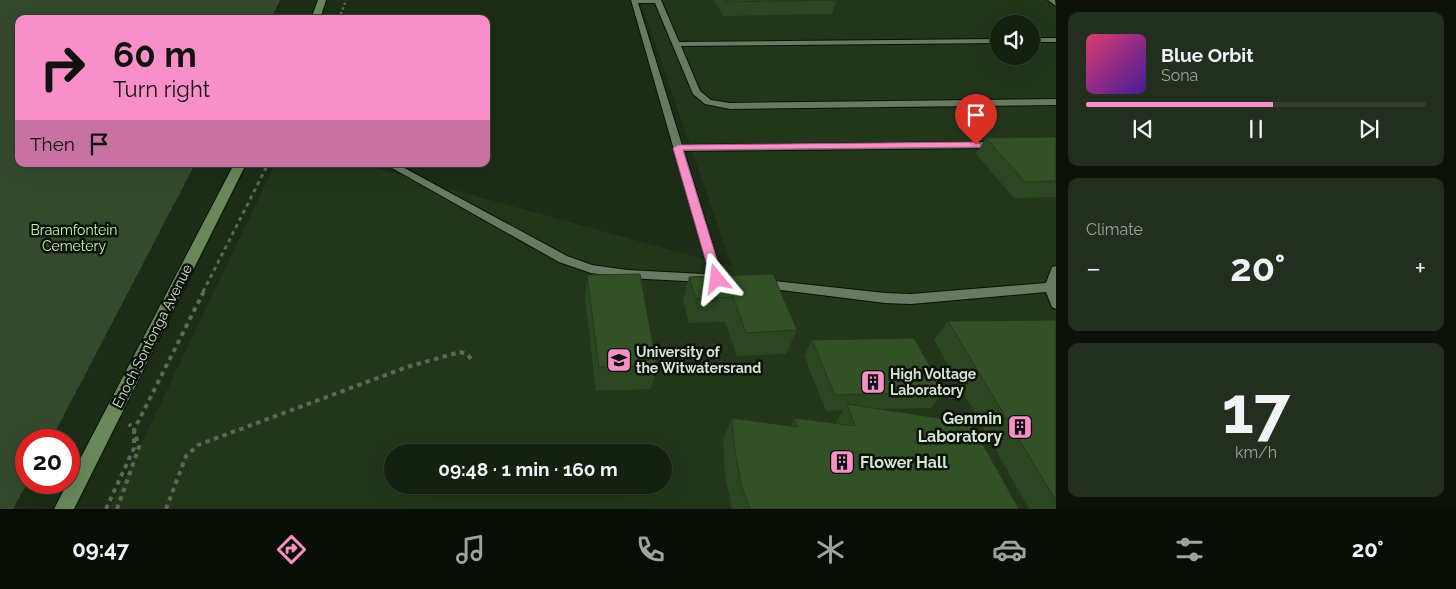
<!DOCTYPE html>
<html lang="en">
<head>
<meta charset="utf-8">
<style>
	body { margin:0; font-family:Raleway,sans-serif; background:#222e1e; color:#f1f3f6; height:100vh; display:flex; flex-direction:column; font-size:19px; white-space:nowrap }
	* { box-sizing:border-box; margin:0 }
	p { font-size:16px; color:#9da39f }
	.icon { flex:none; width:28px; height:28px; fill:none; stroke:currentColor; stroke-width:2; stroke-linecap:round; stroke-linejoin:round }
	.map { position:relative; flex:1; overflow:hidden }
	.details { display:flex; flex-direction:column; gap:12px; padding:12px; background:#0c1209; width:400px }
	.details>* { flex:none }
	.hud { position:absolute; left:15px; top:15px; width:475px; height:152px; border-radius:10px; box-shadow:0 5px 20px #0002,0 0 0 1px #343e30; background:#f98fc9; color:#111; overflow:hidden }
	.tools { position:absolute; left:990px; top:15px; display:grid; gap:10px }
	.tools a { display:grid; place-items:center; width:50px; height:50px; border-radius:50%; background:#152110; box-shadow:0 5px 20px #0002,0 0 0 1px #343e30; font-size:25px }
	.speed { position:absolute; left:15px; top:429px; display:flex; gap:10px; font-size:25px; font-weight:700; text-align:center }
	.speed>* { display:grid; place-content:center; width:65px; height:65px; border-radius:50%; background:#152110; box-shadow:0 5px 20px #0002,0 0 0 1px #343e30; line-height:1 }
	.speed .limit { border:8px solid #d22; background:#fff; color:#111 }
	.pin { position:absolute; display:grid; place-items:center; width:42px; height:42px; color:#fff; margin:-51px -21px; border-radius:50% 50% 50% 0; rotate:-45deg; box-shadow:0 0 5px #0007 }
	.pin .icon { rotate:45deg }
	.me { position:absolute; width:55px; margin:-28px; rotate:344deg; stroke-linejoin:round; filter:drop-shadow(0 0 4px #0008) }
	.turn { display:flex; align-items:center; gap:18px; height:105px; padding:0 15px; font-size:22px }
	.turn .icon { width:65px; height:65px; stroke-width:2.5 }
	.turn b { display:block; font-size:35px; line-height:42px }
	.then { display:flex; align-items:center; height:48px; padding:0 15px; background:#0003; gap:10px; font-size:19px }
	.big { font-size:38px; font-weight:700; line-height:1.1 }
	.details .widget { flex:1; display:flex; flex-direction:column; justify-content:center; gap:8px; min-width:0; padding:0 18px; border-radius:10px; background:#222e1e }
	.details .dial { align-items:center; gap:0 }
	.dial b { font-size:65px; line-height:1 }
	.song { display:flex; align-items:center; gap:15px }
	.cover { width:60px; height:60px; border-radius:8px; background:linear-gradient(135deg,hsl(340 70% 55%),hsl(260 70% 35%)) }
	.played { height:5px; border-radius:2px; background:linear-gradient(90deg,#f98fc9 55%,#343e30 55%) }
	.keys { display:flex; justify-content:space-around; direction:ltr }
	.heat { display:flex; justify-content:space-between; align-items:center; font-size:28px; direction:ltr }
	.trip { position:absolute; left:384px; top:444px; width:288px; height:50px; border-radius:25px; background:#152110; box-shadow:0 5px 20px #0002,0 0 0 1px #343e30; font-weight:700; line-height:50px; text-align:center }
	.dock { display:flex; height:80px; justify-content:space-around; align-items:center; background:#080d06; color:#9da39f }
	.dock .icon { width:35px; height:35px }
	.dock .current { color:#f98fc9 }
	.dock b { font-size:22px; color:#f1f3f6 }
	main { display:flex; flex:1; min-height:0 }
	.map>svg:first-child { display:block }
	.built { fill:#23361a; fill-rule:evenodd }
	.green { fill:#354a2d }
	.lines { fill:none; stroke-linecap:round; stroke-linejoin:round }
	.service-casing { stroke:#061402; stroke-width:2 }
	.secondary-casing { stroke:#061402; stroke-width:2 }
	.path-far2 { stroke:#5b6956; stroke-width:2.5; stroke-dasharray:2.5 2.5; stroke-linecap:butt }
	.path-far1 { stroke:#5b6956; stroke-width:3; stroke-dasharray:4 4; stroke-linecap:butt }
	.path { stroke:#5b6956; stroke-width:4; stroke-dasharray:4.5 4.5; stroke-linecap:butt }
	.service { fill:#687a61; fill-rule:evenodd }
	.secondary { fill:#68885a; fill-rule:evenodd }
	.wall { fill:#2c4621 }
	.building { fill:#335126; stroke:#24391b }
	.route { fill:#f98fc9; stroke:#a25d83 }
	.labels { text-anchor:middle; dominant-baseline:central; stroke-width:5; stroke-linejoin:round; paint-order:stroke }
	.park-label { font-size:14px; fill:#c3f5af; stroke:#0b1208 }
	.street-label { font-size:14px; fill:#d8e2d4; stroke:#0b1208 }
	.poi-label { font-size:14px; font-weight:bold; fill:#d8e2d4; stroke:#0b1208; text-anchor:start }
	.near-poi-label { font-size:16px; font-weight:bold; fill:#d8e2d4; stroke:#0b1208; text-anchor:end }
</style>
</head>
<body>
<main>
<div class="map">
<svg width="1056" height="509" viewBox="0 0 1056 509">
	<rect width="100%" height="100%" fill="#1c2c16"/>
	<!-- built -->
	<path class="built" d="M640 0H1056V509H110L275 164 364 165 732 267ZM999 24H1031V56H999ZM392 452H662V485H392Z"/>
	<!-- green -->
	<path class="green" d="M0 0H280L271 19H19V164H195L51 440H26L27 483 13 509H0Z"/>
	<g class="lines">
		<defs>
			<path id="service" d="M631 0H661L679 42 999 39V43L681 46 700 91 711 100 730 103 1056 99V105L730 109 705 104 693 94 655 3H638L682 145 996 142 1001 145 996 148 684 151 723 279 721 282H713L711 279Z
				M1048 0H1055L1056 6Z
				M1031 38H1056V42H1031Z
				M385 164H397L567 256 592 265 627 270 704 274 708 275 710 278 708 281 704 282 627 278 591 273 559 262Z
				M1056 266V309L1052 307 1046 292 911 304 885 303 765 288 761 287 759 284 761 281 765 280 885 293 911 294 1046 283 1052 267Z"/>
			<path id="secondary" d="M318 0H326L320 19H311Z
				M234 164H246L74 509H54Z"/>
		</defs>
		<!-- service casing -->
		<use href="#service" class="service-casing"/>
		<!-- secondary casing -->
		<use href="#secondary" class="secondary-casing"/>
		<!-- path-far2 -->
		<path class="path-far2" d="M339 19 346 0"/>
		<!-- path-far1 -->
		<path class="path-far1" d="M203 292 268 164"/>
		<!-- path -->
		<path class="path" d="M106 509 134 448V430L129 424
			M117 509 139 447 134 430 204 291
			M166 509 186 456 198 445 407 367 460 352 467 354 472 360"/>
		<!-- service -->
		<use href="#service" class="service"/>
		<!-- secondary -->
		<use href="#secondary" class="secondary"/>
	</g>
	<!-- wall -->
	<path class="wall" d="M714 0H837L832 14 723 16Z
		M1056 137V197L1014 198 976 154 986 138Z
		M773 274 797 330 786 354 737 356 725 322 689 323 683 301 689 277Z
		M587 275 657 366 651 389 596 391 585 299Z
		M1056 320V509H1029L934 340 948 321Z
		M812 340 944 392 931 408 880 409 1019 509H732L725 474 723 440 732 418 791 426 795 418 835 423 843 410 826 411 804 356Z"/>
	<!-- building -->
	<path class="building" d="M725 0H837L726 2Z
		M1056 137V181L1025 182 986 138Z
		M640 274 657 366 599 367 587 275Z
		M773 274 797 330 746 333 733 297 696 299 689 277Z
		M1056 320V501L948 321Z
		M914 338 944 392 835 395 812 340Z
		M847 404 971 423 1019 509H750L742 488 735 452 732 418 797 427 795 418 855 426Z"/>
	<!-- route -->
	<path class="route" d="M976 142 981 145 980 147 683 150 723 279 717 283 711 279 673 148 678 145Z"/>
	<!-- icons -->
	<defs>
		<symbol id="university-square" viewBox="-11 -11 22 22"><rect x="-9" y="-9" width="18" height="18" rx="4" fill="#f98fc9" stroke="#0b1208"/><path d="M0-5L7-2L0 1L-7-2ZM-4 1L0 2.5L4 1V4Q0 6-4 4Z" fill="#111"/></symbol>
		<symbol id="building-square" viewBox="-11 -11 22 22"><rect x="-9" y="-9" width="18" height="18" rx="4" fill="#f98fc9" stroke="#0b1208"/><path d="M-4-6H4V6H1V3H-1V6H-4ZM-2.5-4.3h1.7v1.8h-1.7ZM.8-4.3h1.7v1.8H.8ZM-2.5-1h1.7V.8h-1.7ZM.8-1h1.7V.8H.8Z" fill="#111"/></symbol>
	</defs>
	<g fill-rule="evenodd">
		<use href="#university-square" x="605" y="346" width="28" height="28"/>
		<use href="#building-square" x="859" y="368" width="28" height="28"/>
		<use href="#building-square" x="1006" y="413" width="28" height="28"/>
		<use href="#building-square" x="828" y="448" width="28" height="28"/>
	</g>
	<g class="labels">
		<!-- park labels -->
		<g class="park-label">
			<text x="74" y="230">Braamfontein<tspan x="74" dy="16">Cemetery</tspan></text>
		</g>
		<!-- street labels -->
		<g class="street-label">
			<text transform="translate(152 336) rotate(-63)">Enoch Sontonga Avenue</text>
		</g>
		<!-- poi labels -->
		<g class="poi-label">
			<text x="636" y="352">University of<tspan x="636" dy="16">the Witwatersrand</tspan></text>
			<text x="890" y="374">High Voltage<tspan x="890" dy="16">Laboratory</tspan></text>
		</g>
		<!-- near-poi labels -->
		<g class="near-poi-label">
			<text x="1002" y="418">Genmin<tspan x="1002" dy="18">Laboratory</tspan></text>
			<text x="860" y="462" text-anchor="start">Flower Hall</text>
		</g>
	</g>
</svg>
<div class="tools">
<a><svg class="icon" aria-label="sound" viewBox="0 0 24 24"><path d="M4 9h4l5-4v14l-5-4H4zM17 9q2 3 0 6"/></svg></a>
</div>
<div class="speed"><div class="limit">20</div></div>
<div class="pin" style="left:976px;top:145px;background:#d93025"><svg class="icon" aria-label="arrive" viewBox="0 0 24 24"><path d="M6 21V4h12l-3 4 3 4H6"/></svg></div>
<svg class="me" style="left:717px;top:279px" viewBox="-20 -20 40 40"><path d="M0-17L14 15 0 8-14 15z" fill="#f98fc9" stroke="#fff" stroke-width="4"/></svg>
<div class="trip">09:48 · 1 min · 160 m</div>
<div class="hud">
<div class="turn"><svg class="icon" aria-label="right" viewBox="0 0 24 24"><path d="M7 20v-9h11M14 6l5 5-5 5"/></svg><div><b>60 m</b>Turn right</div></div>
<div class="then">Then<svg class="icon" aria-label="arrive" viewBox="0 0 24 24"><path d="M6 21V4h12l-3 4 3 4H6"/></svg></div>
</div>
</div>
<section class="details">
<div class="widget">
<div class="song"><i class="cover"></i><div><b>Blue Orbit</b><p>Sona</p></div></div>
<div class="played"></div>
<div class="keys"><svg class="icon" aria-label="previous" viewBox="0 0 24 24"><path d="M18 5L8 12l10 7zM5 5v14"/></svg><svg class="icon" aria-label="pause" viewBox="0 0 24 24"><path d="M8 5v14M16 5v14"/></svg><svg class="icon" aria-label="next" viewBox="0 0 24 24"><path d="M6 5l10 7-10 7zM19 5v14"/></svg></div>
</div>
<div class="widget"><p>Climate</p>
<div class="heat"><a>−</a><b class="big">20°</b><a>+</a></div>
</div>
<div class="widget dial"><b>17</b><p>km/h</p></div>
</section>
</main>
<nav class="dock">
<b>09:47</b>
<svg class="icon current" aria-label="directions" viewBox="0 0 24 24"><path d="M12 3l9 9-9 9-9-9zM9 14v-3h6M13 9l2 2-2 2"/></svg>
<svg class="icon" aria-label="music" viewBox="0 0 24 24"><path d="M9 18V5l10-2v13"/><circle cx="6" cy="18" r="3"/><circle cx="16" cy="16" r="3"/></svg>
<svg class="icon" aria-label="phone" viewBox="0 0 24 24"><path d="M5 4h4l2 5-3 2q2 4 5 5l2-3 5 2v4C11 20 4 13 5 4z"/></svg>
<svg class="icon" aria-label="climate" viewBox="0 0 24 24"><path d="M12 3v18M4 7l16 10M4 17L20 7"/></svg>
<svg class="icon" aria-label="car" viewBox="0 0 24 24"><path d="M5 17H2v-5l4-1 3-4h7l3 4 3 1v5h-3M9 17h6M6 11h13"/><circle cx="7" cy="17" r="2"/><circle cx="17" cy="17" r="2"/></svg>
<svg class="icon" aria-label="filters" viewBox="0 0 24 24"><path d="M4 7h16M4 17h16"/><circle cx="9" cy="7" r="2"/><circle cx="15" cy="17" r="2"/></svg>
<b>20°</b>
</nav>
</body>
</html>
